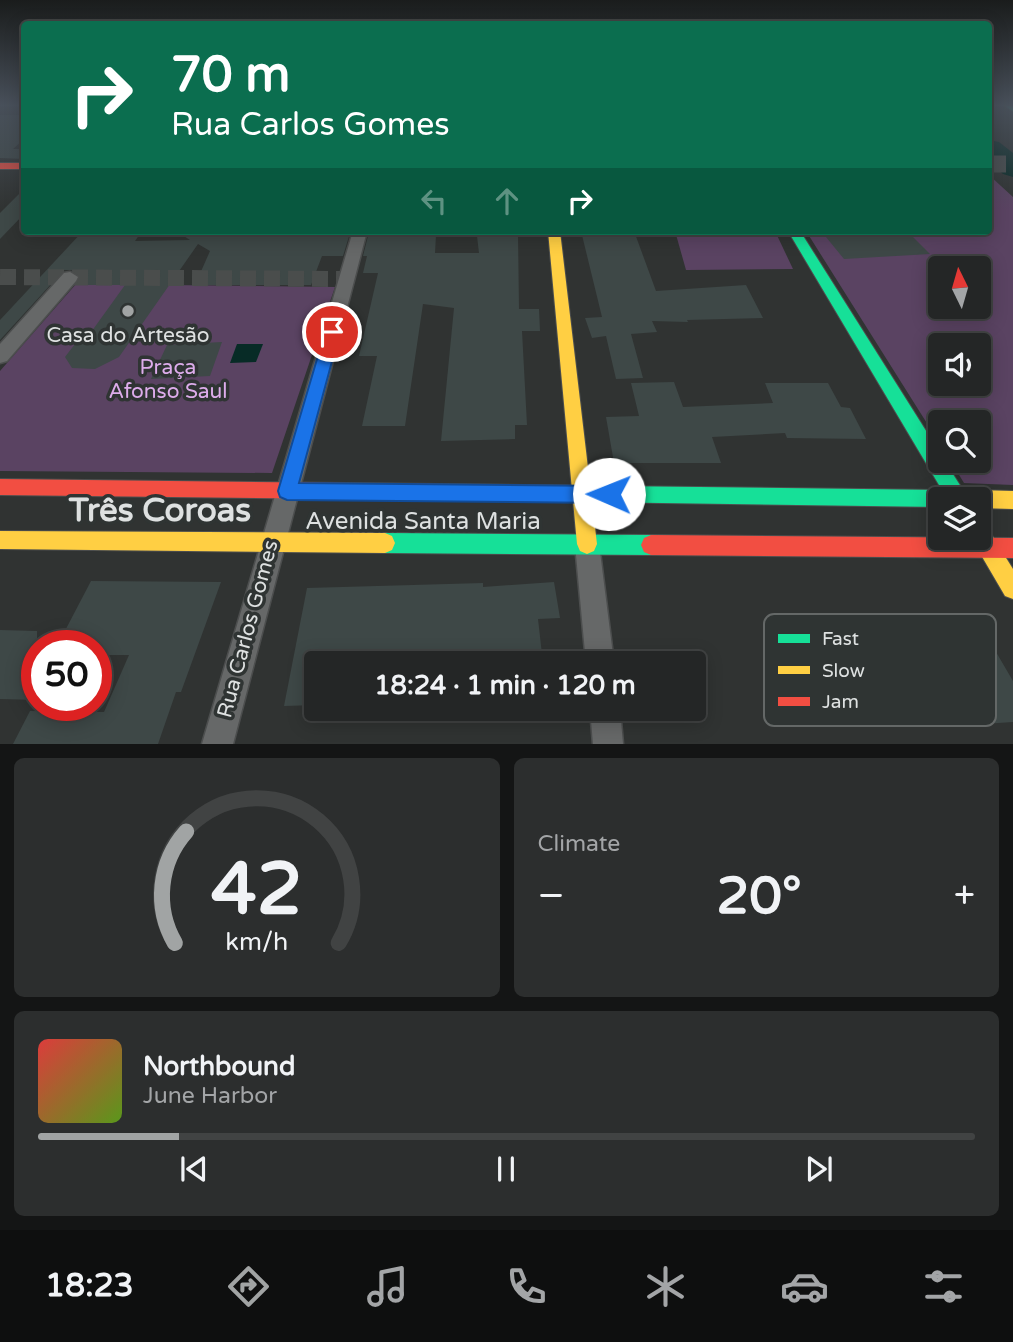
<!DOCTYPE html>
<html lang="en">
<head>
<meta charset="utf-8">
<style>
	body { margin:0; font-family:"Varela Round",sans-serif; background:#2c2e2e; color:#f1f3f6; height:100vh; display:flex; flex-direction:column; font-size:26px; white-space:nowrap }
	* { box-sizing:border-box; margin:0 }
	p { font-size:23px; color:#a3a5a7 }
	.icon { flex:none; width:38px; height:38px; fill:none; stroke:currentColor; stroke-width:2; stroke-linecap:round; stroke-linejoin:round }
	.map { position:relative; height:744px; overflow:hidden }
	.sheet { display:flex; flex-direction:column; gap:14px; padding:14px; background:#141515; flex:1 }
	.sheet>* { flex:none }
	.hud { position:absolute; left:21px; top:21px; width:971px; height:214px; border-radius:7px; box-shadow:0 4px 18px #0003,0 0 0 2px #414343; background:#0b6e4f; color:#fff; overflow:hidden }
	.needle { width:46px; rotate:355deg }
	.buttons { position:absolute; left:928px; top:256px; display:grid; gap:14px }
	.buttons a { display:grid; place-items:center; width:63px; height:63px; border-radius:7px; background:#242626; box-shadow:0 4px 18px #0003,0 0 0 2px #414343; font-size:35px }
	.speed { position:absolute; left:21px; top:630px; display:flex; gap:14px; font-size:35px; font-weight:700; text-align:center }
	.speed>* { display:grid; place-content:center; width:91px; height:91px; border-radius:50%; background:#242626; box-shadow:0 4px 18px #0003,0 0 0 2px #414343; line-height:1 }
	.speed .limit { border:10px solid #d22; background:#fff; color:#111 }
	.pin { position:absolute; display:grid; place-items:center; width:60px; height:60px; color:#fff; margin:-30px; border:4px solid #fff; border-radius:50%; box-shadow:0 2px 7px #0007 }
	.me { position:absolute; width:77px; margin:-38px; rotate:271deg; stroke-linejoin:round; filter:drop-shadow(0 0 5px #0008) }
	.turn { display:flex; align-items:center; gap:24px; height:147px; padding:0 35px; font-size:32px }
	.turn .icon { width:91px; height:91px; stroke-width:2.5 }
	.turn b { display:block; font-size:49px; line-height:60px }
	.lanes { display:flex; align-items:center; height:66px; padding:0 35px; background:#0003; justify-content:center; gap:35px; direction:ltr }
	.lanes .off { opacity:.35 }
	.big { font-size:52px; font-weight:700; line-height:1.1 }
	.sheet .tile { flex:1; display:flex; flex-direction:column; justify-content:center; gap:10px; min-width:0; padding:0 24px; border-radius:10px; background:#2c2e2e }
	.sheet .dial { align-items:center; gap:0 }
	.dial svg { height:182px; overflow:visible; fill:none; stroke:#414343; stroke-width:7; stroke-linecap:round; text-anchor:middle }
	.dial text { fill:#f1f3f6; stroke:none }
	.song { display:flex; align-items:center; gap:21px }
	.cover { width:84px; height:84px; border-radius:10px; background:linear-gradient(135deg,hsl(0 70% 55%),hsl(90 70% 35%)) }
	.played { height:7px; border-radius:4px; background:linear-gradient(90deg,#a1a4a4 15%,#414343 15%) }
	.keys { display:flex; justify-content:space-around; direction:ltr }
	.heat { display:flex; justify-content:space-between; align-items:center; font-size:38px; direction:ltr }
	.sheet .tiles { flex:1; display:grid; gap:14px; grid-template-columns:1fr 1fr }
	.tile:last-child { grid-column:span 2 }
	.trip { position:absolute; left:304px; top:651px; width:402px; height:70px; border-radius:7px; background:#242626; box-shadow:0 4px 18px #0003,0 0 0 2px #414343; font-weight:700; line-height:70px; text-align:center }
	.menu { display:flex; height:112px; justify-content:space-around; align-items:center; background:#0e0f0f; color:#a3a5a7 }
	.menu .icon { width:49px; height:49px }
	.menu .on { color:#a1a4a4 }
	.menu b { font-size:32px; color:#f1f3f6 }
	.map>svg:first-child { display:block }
	.green { fill:#5a4362; fill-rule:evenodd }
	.water { fill:#072b26 }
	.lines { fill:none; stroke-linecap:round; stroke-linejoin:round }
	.river { fill:#072b26; fill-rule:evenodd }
	.building { fill:#3e4847 }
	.street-tunnel { stroke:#4a4d4c; stroke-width:16; stroke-dasharray:16 8; stroke-linecap:butt }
	.secondary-tunnel { stroke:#4a4d4c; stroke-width:17; stroke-dasharray:17 9; stroke-linecap:butt }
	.street-casing { stroke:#4c4e4e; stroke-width:3 }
	.fast-casing { stroke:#4c4e4e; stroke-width:2 }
	.slow-casing { stroke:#4c4e4e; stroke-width:2 }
	.jam-casing { stroke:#4c4e4e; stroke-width:2 }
	.street { fill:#666868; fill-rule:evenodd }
	.fast { fill:#16e098; fill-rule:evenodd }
	.slow { fill:#ffcf43; fill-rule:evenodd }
	.jam { fill:#f24e42; fill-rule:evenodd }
	.route { fill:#1a73e8; stroke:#114b97; stroke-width:2 }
	.poi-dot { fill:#a1a4a4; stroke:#2f3433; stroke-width:2.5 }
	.labels { text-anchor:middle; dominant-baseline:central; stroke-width:7; stroke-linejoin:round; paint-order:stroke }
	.poi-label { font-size:21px; fill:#dee1e1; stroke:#2f3433 }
	.park-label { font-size:21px; fill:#ddaceb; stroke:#2f3433 }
	.street-label { font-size:21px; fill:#dee1e1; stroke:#2f3433 }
	.near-street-label { font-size:24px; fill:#dee1e1; stroke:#2f3433 }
	.near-district-label { font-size:33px; font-weight:bold; fill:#dee1e1; stroke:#2f3433 }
	.key { fill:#2f3433; stroke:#646867; stroke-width:2 }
	.key-label { font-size:19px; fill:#dee1e1 }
</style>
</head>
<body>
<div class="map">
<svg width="1013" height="744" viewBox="0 0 1013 744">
	<rect width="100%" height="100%" fill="#303332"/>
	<!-- green -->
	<path class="green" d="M989 175 1013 197V485L964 483 950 460H978V422H940V444L806 231H989ZM940 268H978V306H940ZM940 345H978V383H940Z
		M675 231H775L793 269 686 270Z
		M76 284 335 287 272 473 0 471V371Z"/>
	<!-- water -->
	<path class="water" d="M237 344H263L256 362 230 363Z"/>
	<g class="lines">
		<!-- river -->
		<path class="river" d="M989 140 999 142 1013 153V177L1003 174 989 162Z"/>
	</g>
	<!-- building -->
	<path class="building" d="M0 115H24V139L13 149H24V159L0 158Z
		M24 189V214L0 239V213Z
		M83 231H142L135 241 190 240 176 231 350 233 343 256H322L311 285H195L210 251 198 244 119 357 95 369 72 368 65 357 78 340 89 335 125 285H76L79 275 71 270H64L0 340V320Z
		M581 231H634L656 291 746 285 763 318 687 320 688 322 652 321 657 332 631 334 643 378 616 379 606 336 592 338 585 318 602 317Z
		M369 232H385V236L436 235 435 253H479L477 236 518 234 519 309H539L540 331H522L527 425H515V439L441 441 454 308 423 304 405 426H362L377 356H359L378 273H363L367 256H363Z
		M909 233 930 254 844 259 826 237Z
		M222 342 210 376 151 379 167 345Z
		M674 382 683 407 773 403 765 383H828L841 407 850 408 866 439 787 438 785 433 712 437 721 463H614L606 417 639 416 631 383Z
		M91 581 221 582 181 692H176L158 744H13L30 711 104 712 129 655H96V646H57Z
		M554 582 560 618 538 619 543 663H317V705L284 706 307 588 483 583V587Z
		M0 630 37 631V700L0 699Z
		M996 652 1013 681V722L938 727 904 658Z"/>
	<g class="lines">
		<!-- street-tunnel -->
		<path class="street-tunnel" d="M0 277 347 279"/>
		<!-- secondary-tunnel -->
		<path class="secondary-tunnel" d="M989 164H1013"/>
		<defs>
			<path id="street" d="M353 231H367L233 744H202Z
				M70 272 78 277 76 281 7 361 0 363V344L64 273Z
				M587 532 596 536 599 544 614 663H586L575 544 578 536Z
				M590 709H620L623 744H593Z"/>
			<path id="fast" d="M1005 106H1013V111Z
				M788 231H800L940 453V460H944L963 490 982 493 985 499 982 505 978 506V499H940V507L524 501 517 499 515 493 517 487 524 485 942 490Z
				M385 533 651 535 658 538 661 545 658 552 651 555 385 553 378 550 375 543 378 536Z"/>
			<path id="slow" d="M548 231H560L597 544 594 551 587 554 580 551 577 544Z
				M978 490 1013 491V509L978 508V499H969L971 493Z
				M981 527 988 529 1013 569V599L1005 596 974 543 972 537H978V528Z
				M0 531 385 533 392 536 395 543 392 550 385 553 0 549Z"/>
			<path id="jam" d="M0 163H24V169H0Z
				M0 479 524 485 531 487 533 493 531 499 524 501 0 495Z
				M651 535 1013 538V558L651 555 644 552 641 545 644 538Z"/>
		</defs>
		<!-- street casing -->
		<use href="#street" class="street-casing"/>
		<!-- fast casing -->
		<use href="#fast" class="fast-casing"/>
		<!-- slow casing -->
		<use href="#slow" class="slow-casing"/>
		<!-- jam casing -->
		<use href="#jam" class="jam-casing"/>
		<!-- street -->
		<use href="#street" class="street"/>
		<!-- fast -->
		<use href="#fast" class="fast"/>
		<!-- slow -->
		<use href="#slow" class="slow"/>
		<!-- jam -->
		<use href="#jam" class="jam"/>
	</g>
	<!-- sky -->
	<linearGradient id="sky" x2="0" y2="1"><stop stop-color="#1a1c1c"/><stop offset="0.5" stop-color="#48505a"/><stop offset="1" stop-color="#48505a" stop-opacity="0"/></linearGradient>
	<rect width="1013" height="210" fill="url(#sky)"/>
	<!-- route -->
	<path class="route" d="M332 327 340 332 299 483 609 486 615 488 618 494 615 500 609 503 287 500 280 497 278 491 325 332Z"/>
	<!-- markers -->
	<circle class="poi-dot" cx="128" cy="311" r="7"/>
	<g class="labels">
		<!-- poi labels -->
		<g class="poi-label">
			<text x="128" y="335">Casa do Artesão</text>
		</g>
		<!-- park labels -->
		<g class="park-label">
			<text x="168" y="367">Praça<tspan x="168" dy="24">Afonso Saul</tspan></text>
		</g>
		<!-- street labels -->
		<g class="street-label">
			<text transform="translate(248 629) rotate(-75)">Rua Carlos Gomes</text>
		</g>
		<!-- near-street labels -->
		<g class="near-street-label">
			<text x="423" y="521">Avenida Santa Maria</text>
		</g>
		<!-- near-district labels -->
		<g class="near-district-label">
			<text x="160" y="510">Três Coroas</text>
		</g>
	</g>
	<!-- legend -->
	<rect x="764" y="614" width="232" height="112" rx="10" class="key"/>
	<rect x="778" y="634" width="32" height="9" fill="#16e098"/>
	<rect x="778" y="666" width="32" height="8" fill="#ffcf43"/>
	<rect x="778" y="697" width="32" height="9" fill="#f24e42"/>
	<g class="key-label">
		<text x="822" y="645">Fast</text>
		<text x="822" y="677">Slow</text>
		<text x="822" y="708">Jam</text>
	</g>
</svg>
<div class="buttons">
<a><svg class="needle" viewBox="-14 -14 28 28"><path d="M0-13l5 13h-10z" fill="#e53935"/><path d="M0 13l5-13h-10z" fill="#a3a5a7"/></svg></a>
<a><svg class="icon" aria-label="sound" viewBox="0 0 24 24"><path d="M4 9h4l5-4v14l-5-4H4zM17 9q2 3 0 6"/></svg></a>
<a><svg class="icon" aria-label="search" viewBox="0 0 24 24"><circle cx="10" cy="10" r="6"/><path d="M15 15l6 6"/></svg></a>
<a><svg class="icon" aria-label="layers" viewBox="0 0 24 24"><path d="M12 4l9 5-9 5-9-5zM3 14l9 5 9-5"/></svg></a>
</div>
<div class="speed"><div class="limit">50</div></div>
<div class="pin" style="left:332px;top:332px;background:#d93025"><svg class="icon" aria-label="arrive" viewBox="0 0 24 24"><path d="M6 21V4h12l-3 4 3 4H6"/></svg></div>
<svg class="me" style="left:609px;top:494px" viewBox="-20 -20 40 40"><circle r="19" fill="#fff"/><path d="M0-13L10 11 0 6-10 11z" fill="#1a73e8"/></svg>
<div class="trip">18:24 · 1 min · 120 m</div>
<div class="hud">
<div class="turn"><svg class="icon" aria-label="right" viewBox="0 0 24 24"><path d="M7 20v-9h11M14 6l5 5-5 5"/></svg><div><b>70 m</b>Rua Carlos Gomes</div></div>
<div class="lanes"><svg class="icon off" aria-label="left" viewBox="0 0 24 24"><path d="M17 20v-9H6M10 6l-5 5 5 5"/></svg><svg class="icon off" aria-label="ahead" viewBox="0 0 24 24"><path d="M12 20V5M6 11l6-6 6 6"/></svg><svg class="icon" aria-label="right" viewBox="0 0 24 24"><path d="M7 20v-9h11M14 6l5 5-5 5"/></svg></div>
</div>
</div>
<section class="sheet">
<div class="tiles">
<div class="tile dial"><svg viewBox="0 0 100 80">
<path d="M14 69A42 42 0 1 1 86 69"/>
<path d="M14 69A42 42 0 0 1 19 20" stroke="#a1a4a4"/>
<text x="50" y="56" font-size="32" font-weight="700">42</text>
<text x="50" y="72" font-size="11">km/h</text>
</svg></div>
<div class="tile"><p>Climate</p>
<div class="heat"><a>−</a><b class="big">20°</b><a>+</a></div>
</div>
<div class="tile">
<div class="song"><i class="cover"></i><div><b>Northbound</b><p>June Harbor</p></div></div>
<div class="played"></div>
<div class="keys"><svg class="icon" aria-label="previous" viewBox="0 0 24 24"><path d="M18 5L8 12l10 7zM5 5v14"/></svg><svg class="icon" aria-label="pause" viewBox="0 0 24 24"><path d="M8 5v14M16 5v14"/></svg><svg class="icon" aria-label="next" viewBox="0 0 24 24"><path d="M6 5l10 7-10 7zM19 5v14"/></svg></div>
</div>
</div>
</section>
<nav class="menu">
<b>18:23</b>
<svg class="icon on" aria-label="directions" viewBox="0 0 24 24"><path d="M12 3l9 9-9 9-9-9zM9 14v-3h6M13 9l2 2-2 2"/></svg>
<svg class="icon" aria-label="music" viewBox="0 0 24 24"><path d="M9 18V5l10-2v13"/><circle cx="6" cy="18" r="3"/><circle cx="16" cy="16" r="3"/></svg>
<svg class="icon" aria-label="phone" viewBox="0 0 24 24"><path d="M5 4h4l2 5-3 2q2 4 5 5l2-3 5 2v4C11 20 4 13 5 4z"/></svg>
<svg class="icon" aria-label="climate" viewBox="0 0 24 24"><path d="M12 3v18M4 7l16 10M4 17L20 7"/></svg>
<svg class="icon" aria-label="car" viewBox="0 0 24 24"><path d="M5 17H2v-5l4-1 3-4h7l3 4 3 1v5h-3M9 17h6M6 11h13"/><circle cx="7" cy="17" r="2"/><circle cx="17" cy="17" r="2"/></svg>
<svg class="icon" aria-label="filters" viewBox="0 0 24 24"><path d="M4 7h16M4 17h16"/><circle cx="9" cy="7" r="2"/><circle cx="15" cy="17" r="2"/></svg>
</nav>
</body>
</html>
